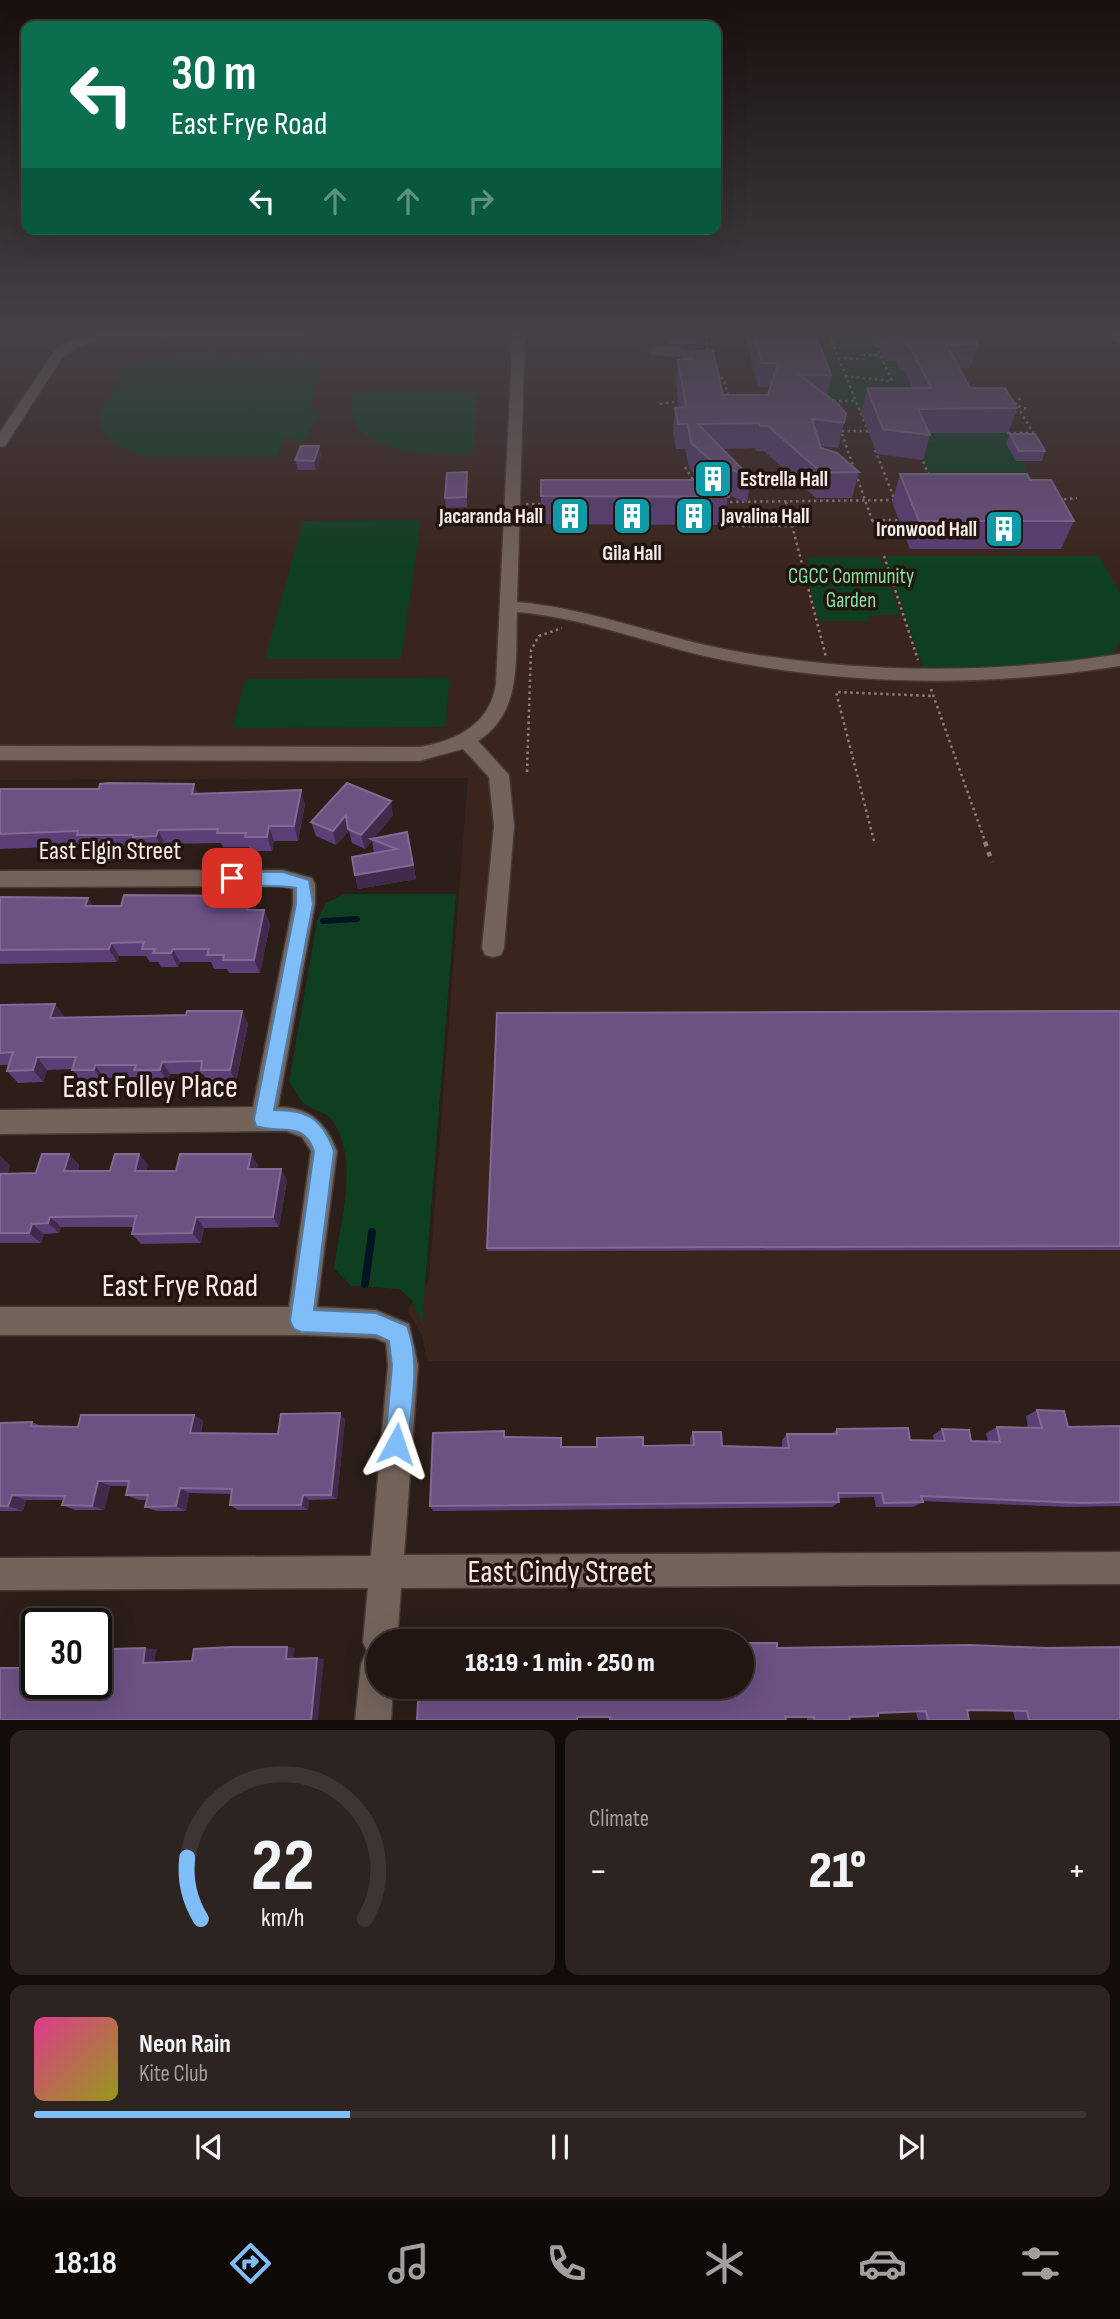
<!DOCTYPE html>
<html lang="en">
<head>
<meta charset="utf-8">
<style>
	body { margin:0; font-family:"Sofia Sans Condensed",sans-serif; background:#2d2320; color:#f1f3f6; height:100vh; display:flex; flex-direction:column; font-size:26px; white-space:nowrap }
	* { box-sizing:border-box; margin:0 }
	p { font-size:23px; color:#a29f9f }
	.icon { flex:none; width:38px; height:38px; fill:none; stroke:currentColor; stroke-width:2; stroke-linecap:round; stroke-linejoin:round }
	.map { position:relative; height:1720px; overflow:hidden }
	.sheet { display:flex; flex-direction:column; gap:10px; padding:10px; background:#120c0a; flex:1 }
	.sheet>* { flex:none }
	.hud { position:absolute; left:21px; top:21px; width:700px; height:214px; border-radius:14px; box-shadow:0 7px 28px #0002,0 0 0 2px #3e3532; background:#0b6e4f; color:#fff; overflow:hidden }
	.speed { position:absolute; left:21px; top:1608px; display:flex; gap:14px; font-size:35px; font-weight:700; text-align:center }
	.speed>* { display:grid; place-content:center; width:91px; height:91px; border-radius:50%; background:#211612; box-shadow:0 7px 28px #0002,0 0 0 2px #3e3532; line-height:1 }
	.speed .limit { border:4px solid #111; border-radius:10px; background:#fff; color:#111 }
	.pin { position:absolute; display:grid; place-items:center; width:60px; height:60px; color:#fff; margin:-30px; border-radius:14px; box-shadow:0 4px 10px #0006 }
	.me { position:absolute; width:77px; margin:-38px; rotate:5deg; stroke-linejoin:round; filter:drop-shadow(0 0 5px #0008) }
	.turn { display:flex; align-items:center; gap:24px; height:147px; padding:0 35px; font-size:32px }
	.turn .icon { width:91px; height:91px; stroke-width:2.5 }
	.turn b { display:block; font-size:49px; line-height:60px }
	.lanes { display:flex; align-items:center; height:66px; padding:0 35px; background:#0003; justify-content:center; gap:35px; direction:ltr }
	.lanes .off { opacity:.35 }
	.big { font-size:52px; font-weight:800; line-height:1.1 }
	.sheet .tile { flex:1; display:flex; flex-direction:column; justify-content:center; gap:10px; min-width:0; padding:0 24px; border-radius:14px; background:#2d2320 }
	.sheet .dial { align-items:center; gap:0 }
	.dial svg { height:182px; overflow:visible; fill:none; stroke:#3e3532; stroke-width:7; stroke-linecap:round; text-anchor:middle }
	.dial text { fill:#f1f3f6; stroke:none }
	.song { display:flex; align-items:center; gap:21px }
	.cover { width:84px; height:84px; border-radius:10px; background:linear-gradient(135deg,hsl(330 70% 55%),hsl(60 70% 35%)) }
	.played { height:7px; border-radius:4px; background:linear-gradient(90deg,#7fbdf9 30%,#3e3532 30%) }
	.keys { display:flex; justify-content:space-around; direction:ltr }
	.heat { display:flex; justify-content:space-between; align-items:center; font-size:38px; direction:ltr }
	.sheet .tiles { flex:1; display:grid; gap:10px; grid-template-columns:1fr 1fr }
	.tile:last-child { grid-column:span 2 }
	.trip { position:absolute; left:366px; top:1629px; width:388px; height:70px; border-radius:35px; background:#211612; box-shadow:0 7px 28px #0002,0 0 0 2px #3e3532; font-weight:800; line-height:70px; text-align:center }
	.menu { display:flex; height:112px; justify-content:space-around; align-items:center; background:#0d0907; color:#a29f9f }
	.menu .icon { width:49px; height:49px }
	.menu .on { color:#7fbdf9 }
	.menu b { font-size:32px; color:#f1f3f6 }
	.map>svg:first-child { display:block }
	.built { fill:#3a251c }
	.green { fill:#0e3f20 }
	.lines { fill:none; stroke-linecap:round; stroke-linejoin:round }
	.stream-far1 { stroke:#001523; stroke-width:6 }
	.stream { stroke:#001523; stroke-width:8 }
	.minor-casing { stroke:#463a36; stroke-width:3 }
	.path-far1 { stroke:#8c807a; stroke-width:2.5; stroke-dasharray:2.5 3.5; stroke-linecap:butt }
	.path { stroke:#8c807a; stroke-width:4.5; stroke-dasharray:4.5 6; stroke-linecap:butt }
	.minor { fill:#74635b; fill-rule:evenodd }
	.wall { fill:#5c3f77 }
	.shaded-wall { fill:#422a4c }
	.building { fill:#6c5183; stroke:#826a93; stroke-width:2 }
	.route { fill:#7fbdf9; stroke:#537ba2; stroke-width:2 }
	.labels { text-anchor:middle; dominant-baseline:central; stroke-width:7; stroke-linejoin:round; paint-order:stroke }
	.far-poi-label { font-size:21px; font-weight:bold; fill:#f6ebe7; stroke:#22150f; text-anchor:start }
	.far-park-label { font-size:21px; fill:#84e39e; stroke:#22150f }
	.street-label { font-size:26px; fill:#f6ebe7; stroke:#22150f }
	.near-street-label { font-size:32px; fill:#f6ebe7; stroke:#22150f }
</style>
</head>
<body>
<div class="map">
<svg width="1120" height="1721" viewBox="0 0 1120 1721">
	<rect width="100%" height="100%" fill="#2c1e18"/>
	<!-- built -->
	<path class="built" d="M0 330H1120V1361H427L422 1335 407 1310 429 1280 468 778 0 780Z"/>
	<!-- green -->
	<path class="green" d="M801 330H874L880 355 904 370 916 396 864 411 826 399Z
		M216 351 217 356 307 355 323 363 309 410 322 412 302 442 285 437 276 457H150C131 454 94 436 100 414L128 363 174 360 177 355Z
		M354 390H477L473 454C441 454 365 456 352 417 349 410 353 398 354 390Z
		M911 433H1008L1043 500H939Z
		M421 520 401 659H265L303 521Z
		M884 556H1099L1120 593V641L1108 662 925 673Z
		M807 557H880L900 615H869L871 621H819L804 565 809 564Z
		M450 678 445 727 232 728 246 679Z
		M345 894H456L422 1324 412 1301 400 1289 351 1286 334 1268C340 1223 360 1160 332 1120 324 1110 313 1111 305 1104 299 1100 294 1088 289 1082L317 921 326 903Z"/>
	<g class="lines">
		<!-- stream-far1 -->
		<path class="stream-far1" d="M323 921 357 919"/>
		<!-- stream -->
		<path class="stream" d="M365 1284 372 1232"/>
		<defs>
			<path id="minor" d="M424 330 418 334 101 339 75 348 62 358 5 446 0 447V432L53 353 67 342 96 332Z
				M513 330H525L517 602C588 608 654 635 724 649 854 674 989 675 1120 654V666C989 687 854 686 723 660 654 646 588 618 517 612 515 659 523 712 478 741L509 775 514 826 504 948 501 955 493 957 485 955 482 948 494 826 489 777 463 749 419 761 0 760V746L419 747C456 741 491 724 496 683Z
				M1108 330H1120V343L1116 342Z
				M654 347H677L692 352 697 370 691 374 686 373 682 357 650 354 648 351Z
				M283 870 312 878 315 884V904L278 1107C310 1107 326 1123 337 1151L317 1307 376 1310 409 1324 418 1365 404 1555 1120 1552V1584L401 1588 397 1642H378V1687H393L391 1721H355L361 1664 367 1651 363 1642 368 1588 0 1590V1558L371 1556 388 1365 386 1343 375 1338 301 1335H0V1307H289L311 1151 302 1137 286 1131 0 1134V1110L253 1107 293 904V889L283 886 0 887V871Z"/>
		</defs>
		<!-- minor casing -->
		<use href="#minor" class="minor-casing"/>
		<!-- path-far1 -->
		<path class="path-far1" d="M704 330 708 354
			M827 330 870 436
			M838 358 865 359 864 355H880
			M716 374 724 379 729 399
			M845 376 892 381 871 334H878L877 330
			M1020 398 1015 405 1029 410
			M833 401H855
			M660 404 682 401
			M996 412H1021L1033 433H1008Z
			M868 431H841L872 520H903
			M875 450 894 498
			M921 456 930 478
			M685 467 695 483
			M1058 500 1077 498
			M724 502 895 500
			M786 502 826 657
			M526 504H543
			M726 515 730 526H792
			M872 520 888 536H909
			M884 556 918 660
			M931 689 986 844
			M527 772 531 650 539 636 562 628
			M874 841 836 692 933 696"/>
		<!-- path -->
		<path class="path" d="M985 842 992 862"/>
		<!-- minor -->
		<use href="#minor" class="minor"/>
	</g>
	<!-- wall -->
	<path class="wall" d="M665 330H705L703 345 668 344Z
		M743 330H814L831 375 827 396 846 414 838 448 821 446V448L859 472 852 498H816L764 451H756L755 448 722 449 751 478 747 503 728 495 725 525 541 524V496L701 480 689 468 685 449H676L673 432 675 408H679L676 384 678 360 690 359 691 352 723 395H768L770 387H758Z
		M871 330H970L978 344 970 368H960L970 388 1017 408 1008 433H929L930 435 923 460 877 454 861 413 867 388H912L904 370H900L896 361H885Z
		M1010 434 1045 451 1042 461H1016L1006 444Z
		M319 446 321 455 316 470H298L295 460Z
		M467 472V507L446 508 445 498Z
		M900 474 1030 480 1074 521 1061 549H910L892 502Z
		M0 789 198 794 305 804 298 841H274L272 851H250L249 847H223L221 843 165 844 163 851H140L139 849H85L84 846 0 849Z
		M393 815 374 838 407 832 416 879 358 889 355 875 374 853 372 841 365 849 352 843 349 831 336 845 316 836 311 822Z
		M0 897 93 906 264 910 270 924 260 973H229L227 969H214L211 962H180L178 967H161L158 962H150L146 956H119L117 962 0 964Z
		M0 1005 65 1018 186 1015 242 1011 248 1024 236 1082H208L203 1074H170L168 1082H143L139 1077 104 1078 103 1082H81L72 1069 47 1070 43 1082 18 1083 7 1071 9 1065H0Z
		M1120 1011V1250L487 1251V1248Z
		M69 1154 79 1165 78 1171H110L139 1154 148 1165 146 1171H176L258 1165 257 1169 287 1180 279 1227 204 1228 201 1243 141 1244 132 1234 134 1227H61L59 1233 44 1234 41 1243H0V1156L10 1166 7 1174 36 1173Z
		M1037 1410 1068 1427 1120 1426V1506L1068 1507 923 1501V1502L913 1507H876L874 1497 838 1498 839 1502 832 1507 433 1511 430 1506 506 1437 561 1447H596L597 1438 643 1446 690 1445V1438L693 1432 722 1446 782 1448V1440L787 1434H832L837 1429 910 1440 934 1441 933 1435 942 1429 971 1441 988 1442 986 1433 997 1427H1028L1026 1416Z
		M194 1415 203 1421 201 1433 278 1434 345 1419 337 1499 309 1500 308 1510H238L230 1505 232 1494 189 1493 186 1511H156L145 1507 147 1500H138L126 1495 128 1486H110L104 1510H75L62 1505 64 1500H26L23 1511H0V1423L32 1422 41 1426 78 1427Z
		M777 1648 1120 1720H1015L1013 1711 967 1710 969 1720H918L916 1712 878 1713 849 1717 850 1720H807V1717L671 1720H609V1717L417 1720Z"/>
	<!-- shaded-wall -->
	<path class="shaded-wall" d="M319 446 321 455 316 470 314 461Z
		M194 784 200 799 192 794Z
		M301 790 305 804 298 841 294 826Z
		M391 801 393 815 373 839H371L372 841 365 849 361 835Z
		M346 815 349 831 336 845 333 831Z
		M269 826 274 841 272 851 267 837Z
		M158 830 165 844 163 851 156 836Z
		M413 865 416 879 358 889 355 875Z
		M250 896 256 909 252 924 247 910Z
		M88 898 96 911 85 906Z
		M264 910 270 924 260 973 254 960Z
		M111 943 119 956 117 962 109 949Z
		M173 949 180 962 178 967 171 953Z
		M55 1004 65 1017 50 1018Z
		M242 1011 248 1024 236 1082 230 1070Z
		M37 1057 47 1070 43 1082 33 1070Z
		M162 1062 170 1074 168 1082 160 1070Z
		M95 1065 104 1078 103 1082 94 1070Z
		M69 1154 79 1165 74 1181 64 1171Z
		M139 1154 148 1165 144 1182 135 1171Z
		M251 1154 258 1165 255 1180 248 1169Z
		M0 1156 10 1166 4 1185 0 1181Z
		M281 1169 287 1180 279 1227 273 1217Z
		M50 1217 61 1227 59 1233 48 1223Z
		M196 1217 204 1228 201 1243 192 1233Z
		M32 1224 44 1234 41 1243 29 1233Z
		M340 1413 345 1419 337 1499 331 1495Z
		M194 1415 203 1421 199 1439 190 1433Z
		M98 1481 110 1486 104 1510 92 1506Z
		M180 1488 189 1493 186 1511 176 1506Z
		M12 1495 26 1500 23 1511 8 1506Z
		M303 1495 309 1500 308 1510 301 1505Z
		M287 1647 295 1648 293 1659H286Z
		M145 1648 157 1649 154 1663H143Z
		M317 1658 324 1659 318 1720H311Z"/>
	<!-- building -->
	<path class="building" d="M753 330H814L831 375H800L839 405 846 414 844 423 812 419 821 448 837 453 859 472 822 473 768 426H760L759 423 698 424 751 478 712 461 691 443 688 424H678L675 408 686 407 678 360 692 359 691 352 713 350 723 395H768L778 363H762Z
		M887 330H970L978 344 947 345 970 388H1005L1017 408 918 409 930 435 883 429 867 388H931L910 346H907L902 337H890Z
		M1010 434H1035L1045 451H1019Z
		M301 446H319L314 461 295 460Z
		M467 472 466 497 445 498 447 473Z
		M900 474H1027L1030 480H1051L1074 521H919Z
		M541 480H726L729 497 541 496Z
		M108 783 194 784 192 794 301 790 294 826H269L267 837H245L246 833H217L218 829 158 830 156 836 133 837V835H77L78 831 0 834V789H99L100 784Z
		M347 783 391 801 361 835 348 829 346 815 333 831 311 822Z
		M407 832 413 865 355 875 352 857 397 849 371 839Z
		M124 895 250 896 247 910H264L254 960H223L224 955H207L209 949H173L171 953H153L155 949H142L144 942 111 943 109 949 0 950V897L88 898 85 906H121Z
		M55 1004 50 1018 186 1015 187 1011H242L230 1070H201L202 1061 162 1062 160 1070H134L136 1065H95L94 1070H72L76 1057H37L33 1070 7 1071 13 1052 0 1053V1005Z
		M1120 1011V1246L487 1248 497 1013Z
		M42 1154H69L64 1171H110L115 1154H139L135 1171H176L180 1154H251L248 1169H281L273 1217H196L192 1233 132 1234 136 1216 50 1217 48 1223 32 1224 29 1233H0V1174L36 1173Z
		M1037 1410 1064 1411 1068 1427 1120 1426V1502L1082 1503 921 1496 923 1502 884 1503 882 1493H838L839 1502 430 1506 433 1433 504 1431V1437L561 1438V1447H597V1438L643 1437V1446L694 1445 693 1432H721L722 1446 789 1448 787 1434H837V1429L908 1428 910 1440 945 1441 942 1429 969 1430 971 1441 1000 1442 997 1427 1042 1428Z
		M340 1413 331 1495H303L301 1505H230L232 1489 180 1488 176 1506 145 1507 148 1495H126L129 1481H98L92 1506 62 1505 65 1496 12 1495 8 1506H0V1423L32 1422 31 1426 78 1427 81 1415H194L190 1433 278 1434 281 1414Z
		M742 1643H777V1648L970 1645 1046 1648 1120 1647V1720H1029L1027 1711 967 1710 969 1720H928L926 1711 878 1713V1716L849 1717 850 1720H814V1717H785L786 1720H610V1717H577V1720H417L419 1687H742Z
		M230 1647H287L286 1659 317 1658 311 1720H0V1668H20L24 1650 37 1649V1684H96V1667H109L112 1649 145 1648 143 1663 192 1661 194 1649Z"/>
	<!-- sky -->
	<linearGradient id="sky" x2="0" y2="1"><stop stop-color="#18100d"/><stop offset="0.58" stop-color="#454148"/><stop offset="1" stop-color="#454148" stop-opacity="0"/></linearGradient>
	<rect width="1120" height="571" fill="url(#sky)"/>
	<!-- route -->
	<path class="route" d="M232 872H283L309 880 313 904 274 1110C309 1110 322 1119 334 1151L314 1310 376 1313 407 1326C421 1361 411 1407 408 1444L405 1452 396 1455 388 1452 385 1444 392 1366 389 1341 376 1335 301 1332 294 1329 290 1321 314 1151C303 1119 280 1135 256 1126L254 1119 296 904V888C279 884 231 889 223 878Z"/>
	<!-- icons -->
	<defs>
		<symbol id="building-square" viewBox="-11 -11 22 22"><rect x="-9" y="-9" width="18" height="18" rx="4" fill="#0f9aa8" stroke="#22150f"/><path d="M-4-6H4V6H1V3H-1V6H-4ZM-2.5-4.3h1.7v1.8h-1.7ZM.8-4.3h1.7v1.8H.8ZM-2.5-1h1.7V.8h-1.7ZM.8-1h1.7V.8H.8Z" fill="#fff"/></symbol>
	</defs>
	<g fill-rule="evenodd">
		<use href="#building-square" x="691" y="457" width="44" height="44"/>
		<use href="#building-square" x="548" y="494" width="44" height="44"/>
		<use href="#building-square" x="610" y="494" width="44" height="44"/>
		<use href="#building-square" x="672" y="494" width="44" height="44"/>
		<use href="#building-square" x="982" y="507" width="44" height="44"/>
	</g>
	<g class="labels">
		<!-- far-poi labels -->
		<g class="far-poi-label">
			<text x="740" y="479">Estrella Hall</text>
			<text x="543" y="516" text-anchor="end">Jacaranda Hall</text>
			<text x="721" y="516">Javalina Hall</text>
			<text x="977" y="529" text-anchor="end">Ironwood Hall</text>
			<text x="632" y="553" text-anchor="middle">Gila Hall</text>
		</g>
		<!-- far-park labels -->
		<g class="far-park-label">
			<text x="851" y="576">CGCC Community<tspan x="851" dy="24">Garden</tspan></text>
		</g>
		<!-- street labels -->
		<g class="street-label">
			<text x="110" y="851">East Elgin Street</text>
		</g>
		<!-- near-street labels -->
		<g class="near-street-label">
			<text x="150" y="1087">East Folley Place</text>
			<text x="180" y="1286">East Frye Road</text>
			<text x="560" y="1572">East Cindy Street</text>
		</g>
	</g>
</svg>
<div class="speed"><div class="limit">30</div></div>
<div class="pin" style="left:232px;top:878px;background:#d93025"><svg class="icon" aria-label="arrive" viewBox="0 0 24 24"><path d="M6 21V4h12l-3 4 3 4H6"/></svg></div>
<svg class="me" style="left:396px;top:1444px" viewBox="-20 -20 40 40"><path d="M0-17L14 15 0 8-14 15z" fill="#7fbdf9" stroke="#fff" stroke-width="4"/></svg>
<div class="trip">18:19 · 1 min · 250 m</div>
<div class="hud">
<div class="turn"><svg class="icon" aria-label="left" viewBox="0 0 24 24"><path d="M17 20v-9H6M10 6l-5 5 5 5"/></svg><div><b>30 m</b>East Frye Road</div></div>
<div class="lanes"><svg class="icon" aria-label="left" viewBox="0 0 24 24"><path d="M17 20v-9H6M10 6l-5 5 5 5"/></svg><svg class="icon off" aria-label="ahead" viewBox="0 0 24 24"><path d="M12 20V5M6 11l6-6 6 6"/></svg><svg class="icon off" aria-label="ahead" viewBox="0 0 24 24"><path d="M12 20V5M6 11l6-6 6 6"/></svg><svg class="icon off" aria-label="right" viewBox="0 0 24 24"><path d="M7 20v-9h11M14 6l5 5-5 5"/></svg></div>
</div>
</div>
<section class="sheet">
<div class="tiles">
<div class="tile dial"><svg viewBox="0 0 100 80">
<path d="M14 69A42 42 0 1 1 86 69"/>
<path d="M14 69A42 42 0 0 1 8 42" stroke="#7fbdf9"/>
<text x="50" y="56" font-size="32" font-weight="700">22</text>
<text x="50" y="72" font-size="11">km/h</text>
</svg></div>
<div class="tile"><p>Climate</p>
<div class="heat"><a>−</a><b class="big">21°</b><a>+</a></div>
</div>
<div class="tile">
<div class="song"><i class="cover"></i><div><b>Neon Rain</b><p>Kite Club</p></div></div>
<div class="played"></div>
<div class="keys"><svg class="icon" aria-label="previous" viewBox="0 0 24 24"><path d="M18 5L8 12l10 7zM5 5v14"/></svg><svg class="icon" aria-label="pause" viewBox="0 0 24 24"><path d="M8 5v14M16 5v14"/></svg><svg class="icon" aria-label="next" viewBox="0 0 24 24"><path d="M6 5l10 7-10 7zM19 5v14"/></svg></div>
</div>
</div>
</section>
<nav class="menu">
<b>18:18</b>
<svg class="icon on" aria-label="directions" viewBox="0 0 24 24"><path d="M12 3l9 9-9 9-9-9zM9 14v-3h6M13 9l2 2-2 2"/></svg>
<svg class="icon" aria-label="music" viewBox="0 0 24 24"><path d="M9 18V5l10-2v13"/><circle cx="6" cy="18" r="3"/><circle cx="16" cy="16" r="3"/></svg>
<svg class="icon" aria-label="phone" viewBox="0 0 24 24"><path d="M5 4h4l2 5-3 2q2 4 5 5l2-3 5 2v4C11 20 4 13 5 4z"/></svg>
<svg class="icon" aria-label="climate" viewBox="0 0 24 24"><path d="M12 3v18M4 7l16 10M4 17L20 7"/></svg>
<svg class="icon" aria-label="car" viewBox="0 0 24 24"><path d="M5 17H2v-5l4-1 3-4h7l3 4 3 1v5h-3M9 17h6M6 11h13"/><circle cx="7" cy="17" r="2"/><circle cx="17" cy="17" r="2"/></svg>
<svg class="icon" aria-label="filters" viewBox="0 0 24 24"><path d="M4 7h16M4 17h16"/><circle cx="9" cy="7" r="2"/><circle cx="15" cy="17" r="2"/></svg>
</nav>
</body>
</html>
